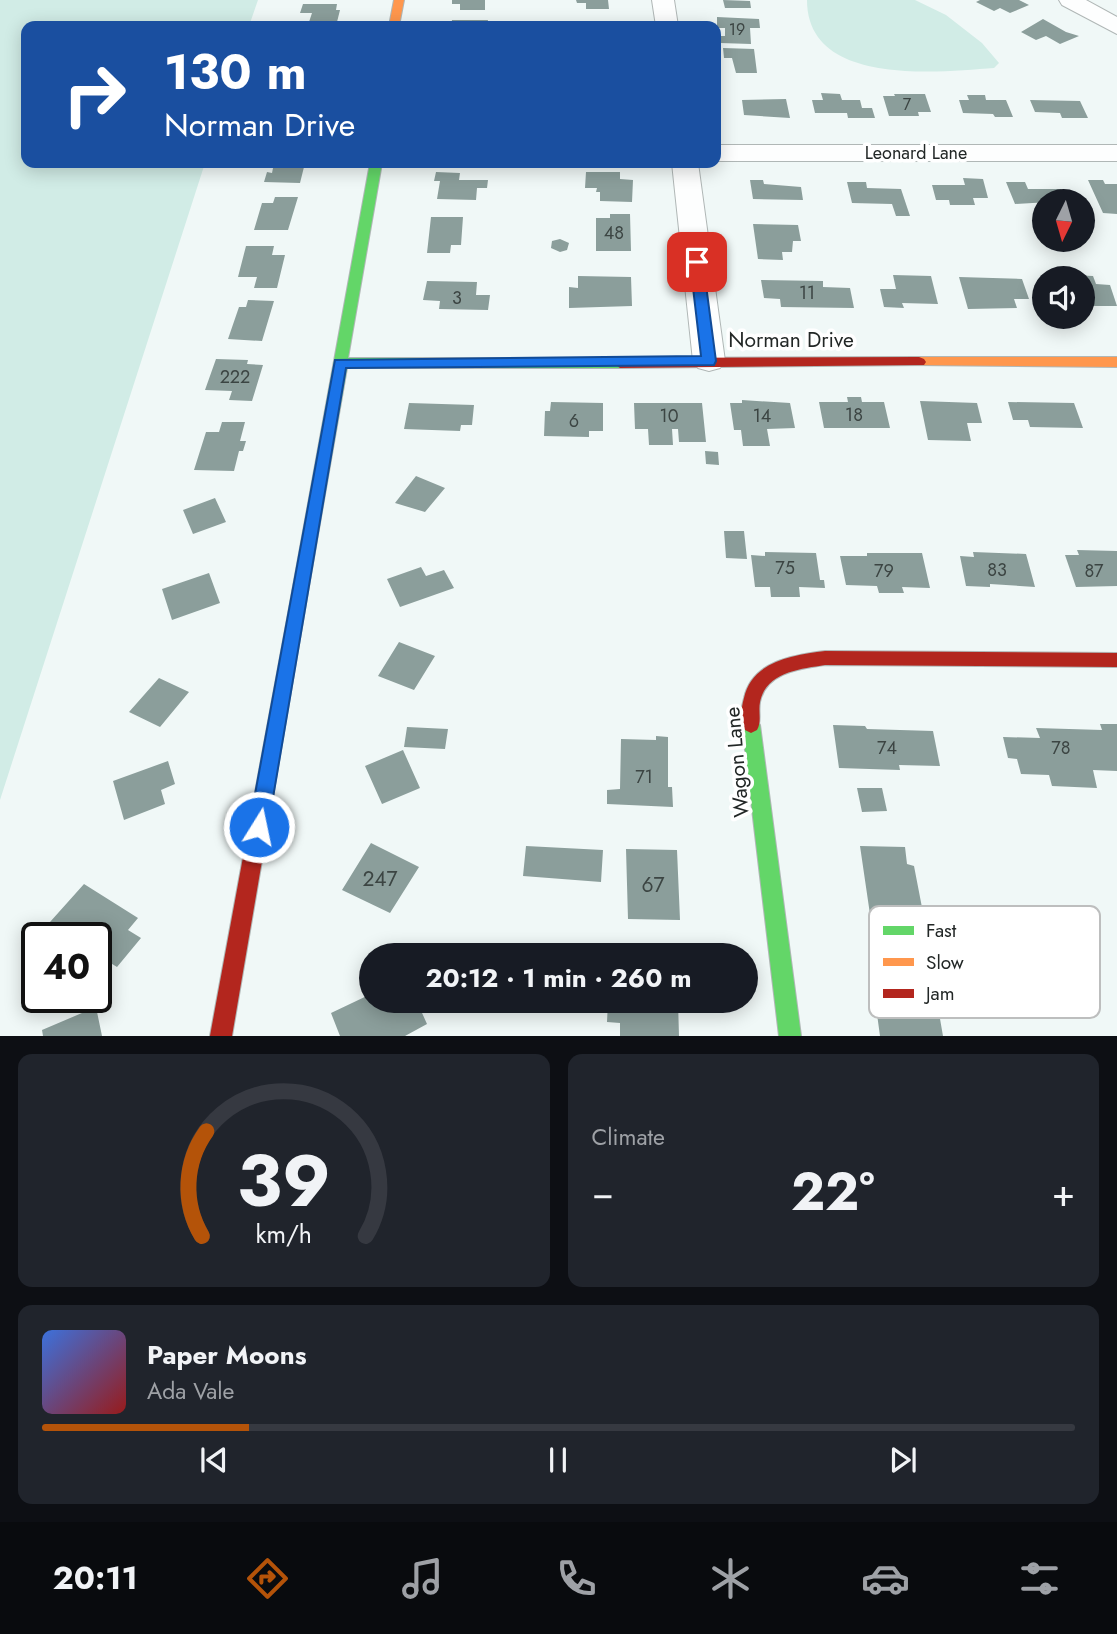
<!DOCTYPE html>
<html lang="en">
<head>
<meta charset="utf-8">
<style>
	body { margin:0; font-family:Jost,sans-serif; background:#20242c; color:#f1f3f6; height:100vh; display:flex; flex-direction:column; font-size:26px; white-space:nowrap }
	* { box-sizing:border-box; margin:0 }
	p { font-size:23px; color:#9ea1a6 }
	.icon { flex:none; width:38px; height:38px; fill:none; stroke:currentColor; stroke-width:2; stroke-linecap:round; stroke-linejoin:round }
	.map { position:relative; height:1036px; overflow:hidden }
	.sheet { display:flex; flex-direction:column; gap:18px; padding:18px; background:#0d0f14; flex:1 }
	.sheet>* { flex:none }
	.banner { position:absolute; left:21px; top:21px; width:700px; height:147px; border-radius:14px; box-shadow:0 4px 18px #0003; background:#1a4fa0; color:#fff; overflow:hidden }
	.needle { width:46px; rotate:185deg }
	.fabs { position:absolute; left:1032px; top:189px; display:grid; gap:14px }
	.fabs a { display:grid; place-items:center; width:63px; height:63px; border-radius:50%; background:#171b24; box-shadow:0 4px 18px #0003; font-size:35px }
	.speed { position:absolute; left:21px; top:922px; display:flex; gap:14px; font-size:35px; font-weight:700; text-align:center }
	.speed>* { display:grid; place-content:center; width:91px; height:91px; border-radius:50%; background:#171b24; box-shadow:0 4px 18px #0003; line-height:1 }
	.speed .limit { border:4px solid #111; border-radius:10px; background:#fff; color:#111 }
	.pin { position:absolute; display:grid; place-items:center; width:60px; height:60px; color:#fff; margin:-30px; border-radius:14px; box-shadow:0 4px 10px #0006 }
	.me { position:absolute; width:77px; margin:-38px; rotate:10deg; stroke-linejoin:round; filter:drop-shadow(0 0 5px #0008) }
	.turn { display:flex; align-items:center; gap:24px; height:147px; padding:0 28px; font-size:32px }
	.turn .icon { width:91px; height:91px; stroke-width:2.5 }
	.turn b { display:block; font-size:49px; line-height:60px }
	.big { font-size:52px; font-weight:700; line-height:1.1 }
	.sheet .widget { flex:1; display:flex; flex-direction:column; justify-content:center; gap:10px; min-width:0; padding:0 24px; border-radius:14px; background:#20242c }
	.sheet .dial { align-items:center; gap:0 }
	.dial svg { height:182px; overflow:visible; fill:none; stroke:#363941; stroke-width:7; stroke-linecap:round; text-anchor:middle }
	.dial text { fill:#f1f3f6; stroke:none }
	.song { display:flex; align-items:center; gap:21px }
	.cover { width:84px; height:84px; border-radius:10px; background:linear-gradient(135deg,hsl(220 70% 55%),hsl(0 70% 35%)) }
	.played { height:7px; border-radius:4px; background:linear-gradient(90deg,#b45309 20%,#363941 20%) }
	.keys { display:flex; justify-content:space-around; direction:ltr }
	.heat { display:flex; justify-content:space-between; align-items:center; font-size:38px; direction:ltr }
	.sheet .tiles { flex:1; display:grid; gap:18px; grid-template-columns:1fr 1fr }
	.widget:last-child { grid-column:span 2 }
	.trip { position:absolute; left:359px; top:943px; width:399px; height:70px; border-radius:35px; background:#171b24; box-shadow:0 4px 18px #0003; font-weight:700; line-height:70px; text-align:center }
	.tabs { display:flex; height:112px; justify-content:space-around; align-items:center; background:#090b0e; color:#9ea1a6 }
	.tabs .icon { width:49px; height:49px }
	.tabs .on { color:#b45309 }
	.tabs b { font-size:32px; color:#f1f3f6 }
	.map>svg:first-child { display:block }
	.green { fill:#d1ece6 }
	.building { fill:#8b9e9b }
	.lines { fill:none; stroke-linecap:round; stroke-linejoin:round }
	.street-casing { stroke:#b0b7b6; stroke-width:2 }
	.fast-casing { stroke:#b0b7b6; stroke-width:2 }
	.slow-casing { stroke:#b0b7b6; stroke-width:2 }
	.jam-casing { stroke:#b0b7b6; stroke-width:2 }
	.street { fill:#fdfefe; fill-rule:evenodd }
	.fast { fill:#63d668; fill-rule:evenodd }
	.slow { fill:#ff974d; fill-rule:evenodd }
	.jam { fill:#b3261e; fill-rule:evenodd }
	.route { fill:#1a73e8; stroke:#114b97; stroke-width:2 }
	.labels { text-anchor:middle; dominant-baseline:central; stroke-width:7; stroke-linejoin:round; paint-order:stroke }
	.far-number-label { font-size:16px; fill:#3c4543 }
	.far-street-label { font-size:18px; fill:#222726; stroke:#fff }
	.number-label { font-size:18px; fill:#3c4543 }
	.street-label { font-size:21px; fill:#222726; stroke:#fff }
	.near-number-label { font-size:21px; fill:#3c4543 }
	.key { fill:#fff; stroke:#bdbebe; stroke-width:2 }
	.key-label { font-size:19px; fill:#222726 }
</style>
</head>
<body>
<div class="map">
<svg width="1117" height="1036" viewBox="0 0 1117 1036">
	<rect width="100%" height="100%" fill="#f0f8f7"/>
	<!-- green -->
	<path class="green" d="M0 0H258L249 26H26V163H205L0 800Z
		M807 0H915L946 15 982 43 999 63 994 68C938 72 807 87 807 0Z"/>
	<!-- building -->
	<path class="building" d="M452 0H485V10H460V4H452Z
		M576 0H608L609 9H586V3H577Z
		M723 0 750 1 751 8H725Z
		M980 0H1019L1029 5 1010 13 1000 8 994 11 976 2Z
		M303 4H337L336 10H340L337 22H309L312 13H300Z
		M717 17 759 19 760 28H750L751 44 720 43V36H725V28H717Z
		M1043 19 1066 32 1079 36 1060 44 1046 36 1036 40 1021 32Z
		M452 20H488L487 26H451Z
		M723 48 754 49 757 73H736L732 58H724Z
		M821 93 840 94 842 100H860L862 108H872L875 118H848L847 113H815L812 100H823Z
		M894 94H925L931 112H918L919 116H889L883 96H895Z
		M967 95H985L986 100H1006L1013 117H995L993 114 963 113 959 100H969Z
		M786 99 790 118 744 115 742 100Z
		M1030 100 1080 101 1088 118H1062L1060 113 1035 112Z
		M274 163H305L300 183 264 182 267 172 272 173Z
		M436 172 460 173 459 180H488L487 188H477L476 200 437 199 440 181H434Z
		M586 172H620V179L633 180 632 202 600 201V192H596L597 188H585Z
		M963 178 983 179 988 198H973L975 205H950L949 200H936L932 185H965Z
		M750 180H763L764 184 801 187 803 200 753 199Z
		M1088 180H1103L1105 184H1117V214L1103 213Z
		M847 182H866L867 188 901 189 910 216H896L892 204 852 203Z
		M1006 182H1025L1028 189H1061L1066 201 1015 204Z
		M275 197H298L288 230H254L262 203H273Z
		M610 214H630L631 251H596V218H610Z
		M431 217H463L461 245H451L450 253H427Z
		M753 224 798 225 801 241H793L792 252H782L783 260 758 259Z
		M560 239 569 243 567 250 560 252 551 248 552 241Z
		M246 246H274L272 255H285L277 288H254L257 277H238Z
		M893 275 931 276 938 304 902 303 904 308 884 307 880 289H896Z
		M1070 275 1093 276 1096 284 1110 285 1117 306H1083V278H1071Z
		M578 276 631 277 632 306 569 308V287L578 288Z
		M959 277 1022 279 1029 299H1014L1017 308 968 309Z
		M761 280 823 281V287L850 288 854 308 781 307 780 299 764 298Z
		M427 281 477 282 476 295H490L488 310 439 309 440 301 423 300Z
		M248 300 274 301 262 341 228 339 239 307H246Z
		M216 359 248 360 247 364 263 365 252 401 229 400 232 391 205 390Z
		M847 397H861L862 402H884L890 428H824L819 402H848Z
		M742 400 790 403 795 428 767 429 770 446H743L741 430H734L730 403H742Z
		M920 401 977 403 982 423H967L971 441 928 440Z
		M551 402 603 403V431H589V437L544 436 545 411H550Z
		M1008 402 1074 403 1083 428 1030 427 1028 420H1013Z
		M409 403 474 405 472 425H461L460 431 404 429Z
		M634 403H702L706 442H679L678 429H672L673 445H649L648 429H635Z
		M222 422H245L240 441H246L243 451H239L234 471 194 470 206 432H219Z
		M705 451 718 452 719 465 706 464Z
		M416 476 445 488 425 512 395 503Z
		M215 498 226 522 193 534 183 510Z
		M724 531H744L747 559 726 558Z
		M1077 550 1117 551V586L1076 587 1065 555H1079Z
		M765 552 816 553 820 580H824L825 588 799 587 800 597H771L770 587H755L751 555 765 556Z
		M973 552 1026 554 1035 587 990 584V587L966 586 960 556 974 557Z
		M867 553H922L930 588 902 587 904 593H879L877 586 846 585 840 556H867Z
		M421 567 426 576 444 570 454 588 400 607 387 579Z
		M209 573 220 603 172 620 162 589Z
		M399 642 435 656 414 690 378 676Z
		M159 678 189 692 160 727 129 712Z
		M1100 724H1117V771L1093 770 1097 788 1052 786 1049 775 1021 774 1017 759 1008 758 1003 737 1040 738 1036 728 1102 730Z
		M833 725 865 726 867 729 933 731 940 766 899 765 900 770 839 768Z
		M407 727 448 729 445 749 404 747Z
		M656 736 668 737V787H672L673 807 607 804V790L620 789 621 739 656 740Z
		M403 750 420 788 382 804 365 766Z
		M168 761 175 784 161 790 165 804 124 820 113 781Z
		M857 788H882L887 811 862 812Z
		M371 843 419 867 390 913 342 890Z
		M526 846 603 850 601 882 523 876Z
		M860 846 905 847 907 864 914 866 925 923H885V928H872Z
		M626 849 677 850 680 920 628 919Z
		M84 884 138 918 128 930 141 938 117 967 96 954V938H37V943L33 941Z
		M878 971 943 972 946 990H935L943 1036H880L874 992H881Z
		M371 994V1001H410L412 1007 418 1004 427 1024 405 1036H340L331 1013Z
		M608 1001H678L679 1036H620V1023L607 1022Z
		M96 1007 102 1036H43L42 1030Z"/>
	<g class="lines">
		<defs>
			<path id="street" d="M652 0H674L678 26H656Z
				M1059 0H1086L1117 17V34L1062 5Z
				M716 145H1117V161H716Z
				M672 163H698L725 361 720 368 709 371 698 368 693 361Z"/>
			<path id="fast" d="M370 163H382L348 358H620L627 363 620 368H347L308 592 306 597H294L292 592Z
				M751 717 757 720 760 725 801 1036H779L742 725 745 720Z"/>
			<path id="slow" d="M394 0H404L399 26H389Z
				M919 357H1117V367L914 365 912 362 914 359Z"/>
			<path id="jam" d="M919 357 924 359 926 362 924 365 620 368 613 363 620 358Z
				M300 585 306 587 308 592 232 1036H210L292 592 294 587Z
				M825 651 1117 653V667L825 665C800 669 766 672 760 702 758 712 762 721 757 730L751 733 745 730C740 721 741 708 744 698 752 661 793 655 825 651Z"/>
		</defs>
		<!-- street casing -->
		<use href="#street" class="street-casing"/>
		<!-- fast casing -->
		<use href="#fast" class="fast-casing"/>
		<!-- slow casing -->
		<use href="#slow" class="slow-casing"/>
		<!-- jam casing -->
		<use href="#jam" class="jam-casing"/>
		<!-- street -->
		<use href="#street" class="street"/>
		<!-- fast -->
		<use href="#fast" class="fast"/>
		<!-- slow -->
		<use href="#slow" class="slow"/>
		<!-- jam -->
		<use href="#jam" class="jam"/>
	</g>
	<!-- route -->
	<path class="route" d="M697 258 703 262 716 361 714 365 346 368 268 827 265 833 259 836 252 833 249 827 335 360 701 356 690 262Z"/>
	<g class="labels">
		<!-- far-number labels -->
		<g class="far-number-label">
			<text x="737" y="29">19</text>
			<text x="907" y="104">7</text>
		</g>
		<!-- far-street labels -->
		<g class="far-street-label">
			<text x="916" y="153">Leonard Lane</text>
		</g>
		<!-- number labels -->
		<g class="number-label">
			<text x="614" y="233">48</text>
			<text x="807" y="293">11</text>
			<text x="457" y="298">3</text>
			<text x="235" y="377">222</text>
			<text x="854" y="415">18</text>
			<text x="669" y="416">10</text>
			<text x="762" y="416">14</text>
			<text x="574" y="421">6</text>
			<text x="785" y="568">75</text>
			<text x="997" y="570">83</text>
			<text x="884" y="571">79</text>
			<text x="1094" y="571">87</text>
			<text x="887" y="748">74</text>
			<text x="1061" y="748">78</text>
			<text x="644" y="777">71</text>
		</g>
		<!-- street labels -->
		<g class="street-label">
			<text x="791" y="340">Norman Drive</text>
			<text transform="translate(737 762) rotate(-95)">Wagon Lane</text>
		</g>
		<!-- near-number labels -->
		<g class="near-number-label">
			<text x="380" y="879">247</text>
			<text x="653" y="885">67</text>
		</g>
	</g>
	<!-- legend -->
	<rect x="869" y="906" width="231" height="112" rx="10" class="key"/>
	<rect x="883" y="926" width="31" height="9" fill="#63d668"/>
	<rect x="883" y="958" width="31" height="8" fill="#ff974d"/>
	<rect x="883" y="989" width="31" height="9" fill="#b3261e"/>
	<g class="key-label">
		<text x="926" y="937">Fast</text>
		<text x="926" y="969">Slow</text>
		<text x="926" y="1000">Jam</text>
	</g>
</svg>
<div class="fabs">
<a><svg class="needle" viewBox="-14 -14 28 28"><path d="M0-13l5 13h-10z" fill="#e53935"/><path d="M0 13l5-13h-10z" fill="#9ea1a6"/></svg></a>
<a><svg class="icon" aria-label="sound" viewBox="0 0 24 24"><path d="M4 9h4l5-4v14l-5-4H4zM17 9q2 3 0 6"/></svg></a>
</div>
<div class="speed"><div class="limit">40</div></div>
<div class="pin" style="left:697px;top:262px;background:#d93025"><svg class="icon" aria-label="arrive" viewBox="0 0 24 24"><path d="M6 21V4h12l-3 4 3 4H6"/></svg></div>
<svg class="me" style="left:259px;top:827px" viewBox="-20 -20 40 40"><circle r="17" fill="#1a73e8" stroke="#fff" stroke-width="3"/><path d="M0-11L8 9 0 5-8 9z" fill="#fff"/></svg>
<div class="trip">20:12 · 1 min · 260 m</div>
<div class="banner">
<div class="turn"><svg class="icon" aria-label="right" viewBox="0 0 24 24"><path d="M7 20v-9h11M14 6l5 5-5 5"/></svg><div><b>130 m</b>Norman Drive</div></div>
</div>
</div>
<section class="sheet">
<div class="tiles">
<div class="widget dial"><svg viewBox="0 0 100 80">
<path d="M14 69A42 42 0 1 1 86 69"/>
<path d="M14 69A42 42 0 0 1 16 23" stroke="#b45309"/>
<text x="50" y="56" font-size="32" font-weight="700">39</text>
<text x="50" y="72" font-size="11">km/h</text>
</svg></div>
<div class="widget"><p>Climate</p>
<div class="heat"><a>−</a><b class="big">22°</b><a>+</a></div>
</div>
<div class="widget">
<div class="song"><i class="cover"></i><div><b>Paper Moons</b><p>Ada Vale</p></div></div>
<div class="played"></div>
<div class="keys"><svg class="icon" aria-label="previous" viewBox="0 0 24 24"><path d="M18 5L8 12l10 7zM5 5v14"/></svg><svg class="icon" aria-label="pause" viewBox="0 0 24 24"><path d="M8 5v14M16 5v14"/></svg><svg class="icon" aria-label="next" viewBox="0 0 24 24"><path d="M6 5l10 7-10 7zM19 5v14"/></svg></div>
</div>
</div>
</section>
<nav class="tabs">
<b>20:11</b>
<svg class="icon on" aria-label="directions" viewBox="0 0 24 24"><path d="M12 3l9 9-9 9-9-9zM9 14v-3h6M13 9l2 2-2 2"/></svg>
<svg class="icon" aria-label="music" viewBox="0 0 24 24"><path d="M9 18V5l10-2v13"/><circle cx="6" cy="18" r="3"/><circle cx="16" cy="16" r="3"/></svg>
<svg class="icon" aria-label="phone" viewBox="0 0 24 24"><path d="M5 4h4l2 5-3 2q2 4 5 5l2-3 5 2v4C11 20 4 13 5 4z"/></svg>
<svg class="icon" aria-label="climate" viewBox="0 0 24 24"><path d="M12 3v18M4 7l16 10M4 17L20 7"/></svg>
<svg class="icon" aria-label="car" viewBox="0 0 24 24"><path d="M5 17H2v-5l4-1 3-4h7l3 4 3 1v5h-3M9 17h6M6 11h13"/><circle cx="7" cy="17" r="2"/><circle cx="17" cy="17" r="2"/></svg>
<svg class="icon" aria-label="filters" viewBox="0 0 24 24"><path d="M4 7h16M4 17h16"/><circle cx="9" cy="7" r="2"/><circle cx="15" cy="17" r="2"/></svg>
</nav>
</body>
</html>
